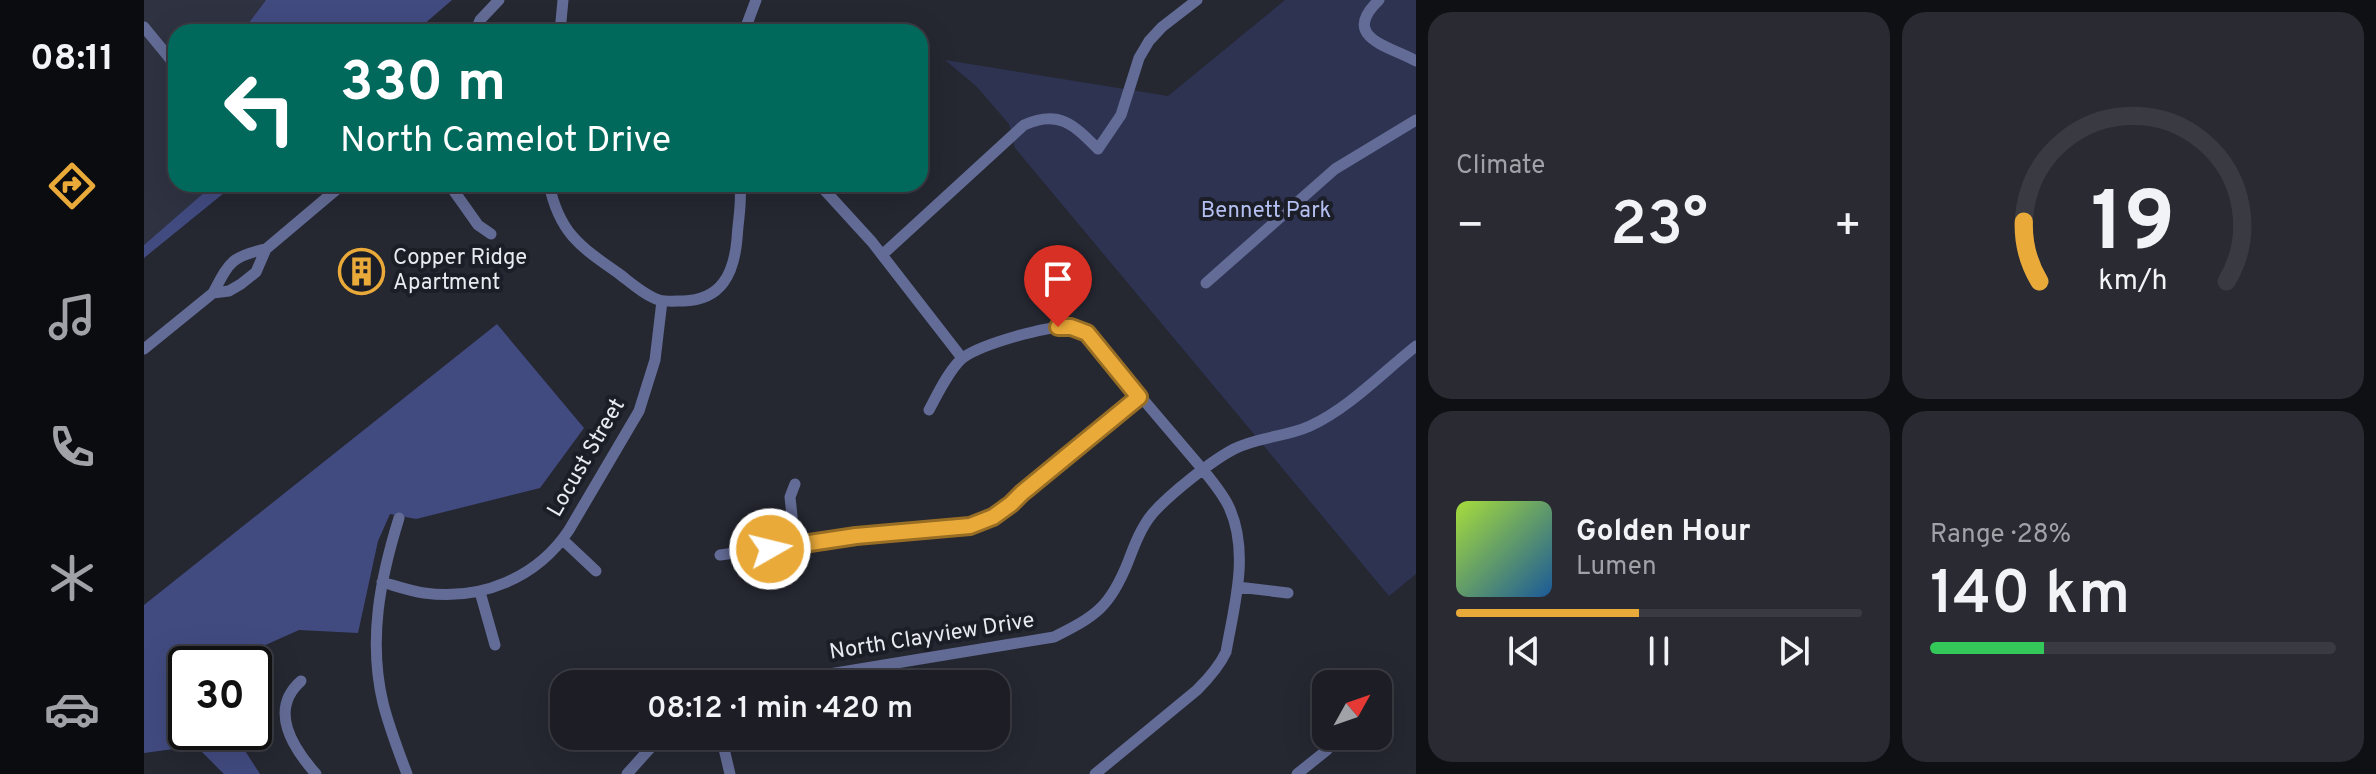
<!DOCTYPE html>
<html lang="en">
<head>
<meta charset="utf-8">
<style>
	body { margin:0; font-family:Overpass,sans-serif; background:#292a32; color:#f1f3f6; height:100vh; display:flex; flex-direction:column; font-size:30px; white-space:nowrap }
	* { box-sizing:border-box; margin:0 }
	p { font-size:26px; color:#a0a2a7 }
	.icon { flex:none; width:44px; height:44px; fill:none; stroke:currentColor; stroke-width:2; stroke-linecap:round; stroke-linejoin:round }
	.map { position:relative; flex:1; overflow:hidden }
	.panel { display:flex; flex-direction:column; gap:12px; padding:12px; background:#0f1014; width:960px }
	.panel>* { flex:none }
	.hud { position:absolute; left:24px; top:24px; width:760px; height:168px; border-radius:24px; box-shadow:0 8px 32px #0002,0 0 0 2px #3a3b42; background:#00695c; color:#fff; overflow:hidden }
	.needle { width:52px; rotate:50deg }
	.tools { position:absolute; left:1168px; top:670px; display:grid; gap:16px }
	.tools a { display:grid; place-items:center; width:80px; height:80px; border-radius:16px; background:#1c1d25; box-shadow:0 8px 32px #0002,0 0 0 2px #3a3b42; font-size:40px }
	.speed { position:absolute; left:24px; top:646px; display:flex; gap:16px; font-size:40px; font-weight:700; text-align:center }
	.speed>* { display:grid; place-content:center; width:104px; height:104px; border-radius:50%; background:#1c1d25; box-shadow:0 8px 32px #0002,0 0 0 2px #3a3b42; line-height:1 }
	.speed .limit { border:4px solid #111; border-radius:12px; background:#fff; color:#111 }
	.pin { position:absolute; display:grid; place-items:center; width:68px; height:68px; color:#fff; margin:-82px -34px; border-radius:50% 50% 50% 0; rotate:-45deg; box-shadow:0 0 8px #0007 }
	.pin .icon { rotate:45deg }
	.me { position:absolute; width:88px; margin:-44px; rotate:82deg; stroke-linejoin:round; filter:drop-shadow(0 0 6px #0008) }
	.turn { display:flex; align-items:center; gap:28px; height:168px; padding:0 40px; font-size:36px }
	.turn .icon { width:104px; height:104px; stroke-width:2.5 }
	.turn b { display:block; font-size:56px; line-height:68px }
	.big { font-size:60px; font-weight:600; line-height:1.1 }
	.panel .tile { flex:1; display:flex; flex-direction:column; justify-content:center; gap:12px; min-width:0; padding:0 28px; border-radius:24px; background:#292a32 }
	.panel .dial { align-items:center; gap:0 }
	.dial svg { height:208px; overflow:visible; fill:none; stroke:#3a3b42; stroke-width:7; stroke-linecap:round; text-anchor:middle }
	.dial text { fill:#f1f3f6; stroke:none }
	.song { display:flex; align-items:center; gap:24px }
	.cover { width:96px; height:96px; border-radius:12px; background:linear-gradient(135deg,hsl(80 70% 55%),hsl(210 70% 35%)) }
	.played { height:8px; border-radius:4px; background:linear-gradient(90deg,#eaaa39 45%,#3a3b42 45%) }
	.keys { display:flex; justify-content:space-around; direction:ltr }
	.heat { display:flex; justify-content:space-between; align-items:center; font-size:44px; direction:ltr }
	.charge { height:12px; border-radius:6px; background:linear-gradient(90deg,#34c759 28%,#3a3b42 0) }
	.panel .tiles { flex:1; display:grid; gap:12px; grid-template-columns:repeat(2,1fr) }
	.trip { position:absolute; left:406px; top:670px; width:460px; height:80px; border-radius:24px; background:#1c1d25; box-shadow:0 8px 32px #0002,0 0 0 2px #3a3b42; font-weight:600; line-height:80px; text-align:center }
	main { display:flex; flex:1; min-height:0 }
	.tabs { display:flex; flex-direction:column; width:144px; justify-content:space-around; align-items:center; background:#0b0c0f; color:#a0a2a7 }
	.tabs .icon { width:56px; height:56px }
	.tabs .selected { color:#eaaa39 }
	.tabs b { font-size:36px; color:#f1f3f6 }
	.map>svg:first-child { display:block }
	.built { fill:#2f3241 }
	.green { fill:#2d3351 }
	.forest { fill:#424b80 }
	.lines { fill:none; stroke-linecap:round; stroke-linejoin:round }
	.minor { stroke:#636c96; stroke-width:11 }
	.route-casing { stroke:#986e25; stroke-width:20 }
	.route { stroke:#eaaa39; stroke-width:14 }
	.labels { text-anchor:middle; dominant-baseline:central; stroke-width:8; stroke-linejoin:round; paint-order:stroke }
	.park-label { font-size:22px; fill:#b5c0f2; stroke:#1c1e27 }
	.poi-label { font-size:22px; fill:#e9ebf1; stroke:#1c1e27; text-anchor:start }
	.street-label { font-size:22px; fill:#e9ebf1; stroke:#1c1e27 }
</style>
</head>
<body>
<main>
<nav class="tabs">
<b>08:11</b>
<svg class="icon selected" aria-label="directions" viewBox="0 0 24 24"><path d="M12 3l9 9-9 9-9-9zM9 14v-3h6M13 9l2 2-2 2"/></svg>
<svg class="icon" aria-label="music" viewBox="0 0 24 24"><path d="M9 18V5l10-2v13"/><circle cx="6" cy="18" r="3"/><circle cx="16" cy="16" r="3"/></svg>
<svg class="icon" aria-label="phone" viewBox="0 0 24 24"><path d="M5 4h4l2 5-3 2q2 4 5 5l2-3 5 2v4C11 20 4 13 5 4z"/></svg>
<svg class="icon" aria-label="climate" viewBox="0 0 24 24"><path d="M12 3v18M4 7l16 10M4 17L20 7"/></svg>
<svg class="icon" aria-label="car" viewBox="0 0 24 24"><path d="M5 17H2v-5l4-1 3-4h7l3 4 3 1v5h-3M9 17h6M6 11h13"/><circle cx="7" cy="17" r="2"/><circle cx="17" cy="17" r="2"/></svg>
</nav>
<div class="map">
<svg width="1272" height="774" viewBox="0 0 1272 774">
	<rect width="100%" height="100%" fill="#252731"/>
	<!-- built -->
	<path class="built" d="M0 0H122L104 24 109 32H32V184H70L0 245Z"/>
	<!-- green -->
	<path class="green" d="M1141 0H1272V574L1245 596 871 148 865 124 832 86 801 60 1024 96Z"/>
	<!-- forest -->
	<path class="forest" d="M122 0H308L271 32H109L104 24Z
		M70 184H91L0 258V245Z
		M353 324 440 428 396 488 272 519 246 514 234 541 214 633 155 630 117 647 107 664H42V732H95L96 743 116 774H80L52 746 0 753V605Z"/>
	<g class="lines">
		<!-- minor -->
		<path class="minor" d="M1235 0C1195 38 1246 46 1272 61
			M0 27 32 66
			M602 27 617 32
			M331 32 336 20 355 0
			M416 32 419 0
			M600 32 612 0
			M305 184 334 225 347 234
			M405 184C415 232 435 246 474 273 486 282 500 295 515 300 522 302 532 301 539 301 578 300 590 273 593 239 594 220 598 203 596 184
			M675 184 728 242 818 358
			M122 249C87 256 85 263 69 293L85 291 97 284 112 272 122 249 199 184
			M738 255 880 125C915 109 930 125 954 149L977 115 995 58 1005 41 1018 27 1053 0
			M1062 283 1191 169 1272 120
			M0 349 69 293
			M785 410C793 395 807 366 820 357 839 344 901 326 924 327 932 327 940 331 946 337L1060 471C1069 482 1079 494 1085 507 1106 553 1090 606 1082 652 1075 667 1065 678 1053 690L951 774
			M255 518C236 579 224 640 239 703 245 727 254 750 263 774
			M419 540 452 571
			M651 545 646 497 651 484
			M576 555 712 536 826 526 849 517 863 508 878 493 995 397
			M238 582C252 586 266 591 280 593 337 601 393 578 425 530L495 411 511 360 518 301
			M1094 587 1144 593
			M336 592 351 645
			M157 681C124 710 149 748 172 774
			M625 684 910 637C952 616 966 607 984 562 990 546 997 527 1009 513 1026 494 1067 461 1090 449 1113 437 1142 437 1166 426 1205 408 1238 373 1272 346
			M577 736 586 774
			M483 774 517 736
			M1153 774 1183 750"/>
	</g>
	<g class="lines">
		<defs>
			<path id="route" d="M626 549 712 536 826 526 849 517 867 504 878 493 995 397 943 333 927 327H914"/>
		</defs>
		<!-- route casing -->
		<use href="#route" class="route-casing"/>
		<!-- route -->
		<use href="#route" class="route"/>
	</g>
	<!-- icons -->
	<defs>
		<symbol id="building-ring" viewBox="-11 -11 22 22"><circle r="9.5" fill="#1c1e27" stroke="#eaaa39" stroke-width="1.5"/><path d="M-4-6H4V6H1V3H-1V6H-4ZM-2.5-4.3h1.7v1.8h-1.7ZM.8-4.3h1.7v1.8H.8ZM-2.5-1h1.7V.8h-1.7ZM.8-1h1.7V.8H.8Z" fill="#eaaa39"/></symbol>
	</defs>
	<g fill-rule="evenodd">
		<use href="#building-ring" x="192" y="246" width="51" height="51"/>
	</g>
	<g class="labels">
		<!-- park labels -->
		<g class="park-label">
			<text x="1122" y="211">Bennett Park</text>
		</g>
		<!-- poi labels -->
		<g class="poi-label">
			<text x="249" y="258">Copper Ridge<tspan x="249" dy="25">Apartment</tspan></text>
		</g>
		<!-- street labels -->
		<g class="street-label">
			<text transform="translate(443 458) rotate(-60)">Locust Street</text>
			<text transform="translate(788 637) rotate(-9)">North Clayview Drive</text>
		</g>
	</g>
</svg>
<div class="tools">
<a><svg class="needle" viewBox="-14 -14 28 28"><path d="M0-13l5 13h-10z" fill="#e53935"/><path d="M0 13l5-13h-10z" fill="#a0a2a7"/></svg></a>
</div>
<div class="speed"><div class="limit">30</div></div>
<div class="pin" style="left:914px;top:327px;background:#d93025"><svg class="icon" aria-label="arrive" viewBox="0 0 24 24"><path d="M6 21V4h12l-3 4 3 4H6"/></svg></div>
<svg class="me" style="left:626px;top:549px" viewBox="-20 -20 40 40"><circle r="17" fill="#eaaa39" stroke="#fff" stroke-width="3"/><path d="M0-11L8 9 0 5-8 9z" fill="#fff"/></svg>
<div class="trip">08:12 · 1 min · 420 m</div>
<div class="hud">
<div class="turn"><svg class="icon" aria-label="left" viewBox="0 0 24 24"><path d="M17 20v-9H6M10 6l-5 5 5 5"/></svg><div><b>330 m</b>North Camelot Drive</div></div>
</div>
</div>
<section class="panel">
<div class="tiles">
<div class="tile"><p>Climate</p>
<div class="heat"><a>−</a><b class="big">23°</b><a>+</a></div>
</div>
<div class="tile dial"><svg viewBox="0 0 100 80">
<path d="M14 69A42 42 0 1 1 86 69"/>
<path d="M14 69A42 42 0 0 1 8 46" stroke="#eaaa39"/>
<text x="50" y="56" font-size="32" font-weight="700">19</text>
<text x="50" y="72" font-size="11">km/h</text>
</svg></div>
<div class="tile">
<div class="song"><i class="cover"></i><div><b>Golden Hour</b><p>Lumen</p></div></div>
<div class="played"></div>
<div class="keys"><svg class="icon" aria-label="previous" viewBox="0 0 24 24"><path d="M18 5L8 12l10 7zM5 5v14"/></svg><svg class="icon" aria-label="pause" viewBox="0 0 24 24"><path d="M8 5v14M16 5v14"/></svg><svg class="icon" aria-label="next" viewBox="0 0 24 24"><path d="M6 5l10 7-10 7zM19 5v14"/></svg></div>
</div>
<div class="tile"><p>Range · 28%</p><b class="big">140 km</b><div class="charge"></div></div>
</div>
</section>
</main>
</body>
</html>
